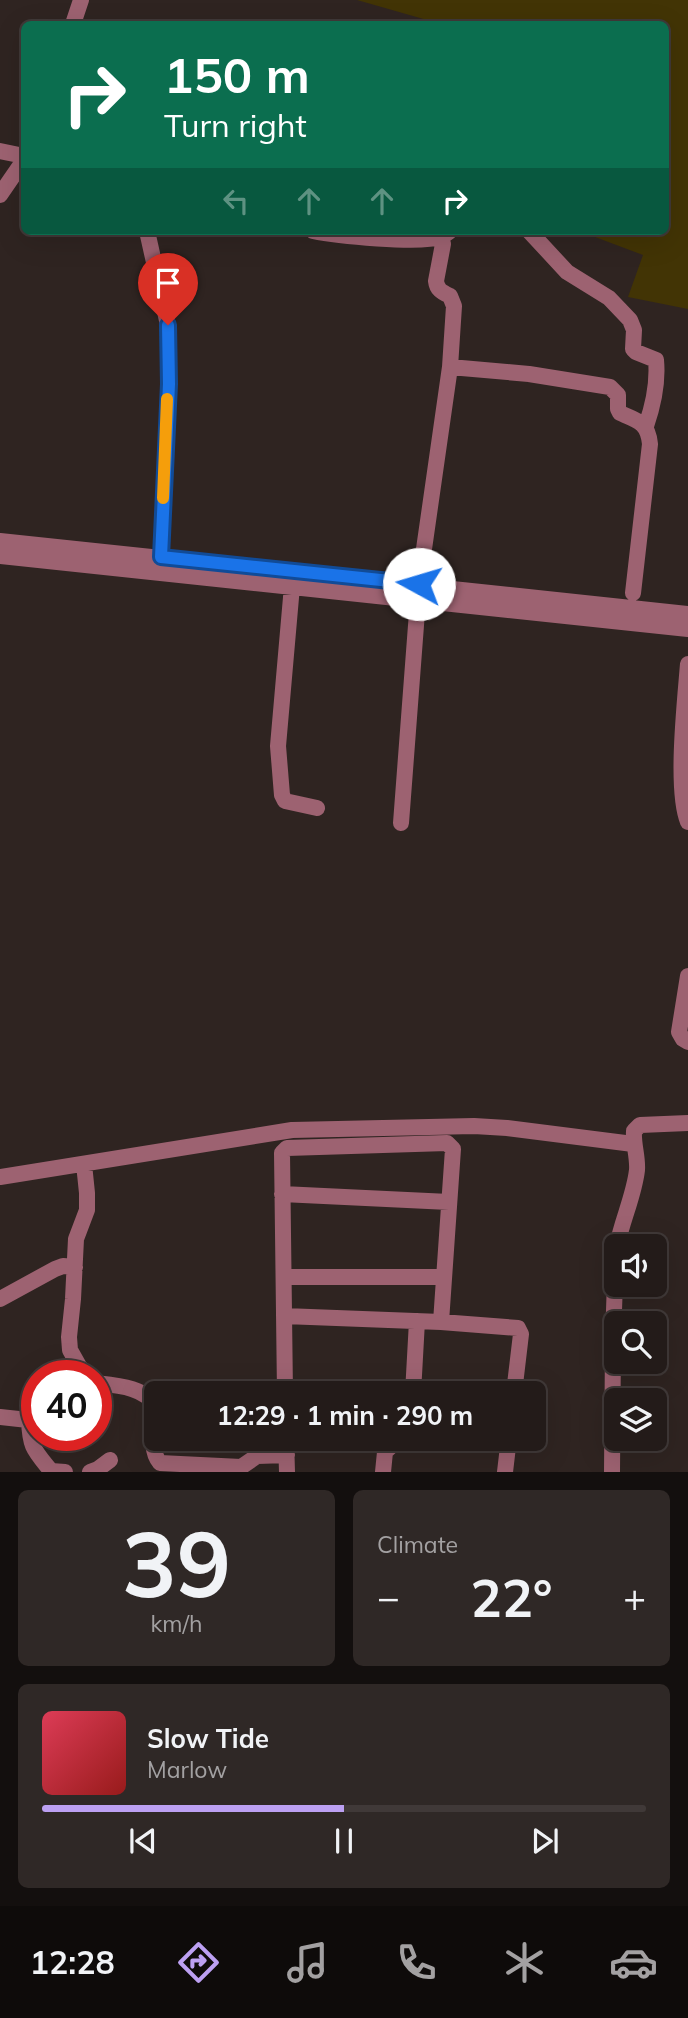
<!DOCTYPE html>
<html lang="en">
<head>
<meta charset="utf-8">
<style>
	body { margin:0; font-family:Mulish,sans-serif; background:#2f2826; color:#f1f3f6; height:100vh; display:flex; flex-direction:column; font-size:26px; white-space:nowrap }
	* { box-sizing:border-box; margin:0 }
	p { font-size:23px; color:#a3a1a2 }
	.icon { flex:none; width:38px; height:38px; fill:none; stroke:currentColor; stroke-width:2; stroke-linecap:round; stroke-linejoin:round }
	.map { position:relative; height:1472px; overflow:hidden }
	.panel { display:flex; flex-direction:column; gap:18px; padding:18px; background:#130f0e; flex:1 }
	.panel>* { flex:none }
	.banner { position:absolute; left:21px; top:21px; width:648px; height:214px; border-radius:10px; box-shadow:0 7px 28px #0002,0 0 0 2px #403938; background:#0b6e4f; color:#fff; overflow:hidden }
	.tools { position:absolute; left:604px; top:1234px; display:grid; gap:14px }
	.tools a { display:grid; place-items:center; width:63px; height:63px; border-radius:10px; background:#231b19; box-shadow:0 7px 28px #0002,0 0 0 2px #403938; font-size:35px }
	.speed { position:absolute; left:21px; top:1360px; display:flex; gap:14px; font-size:35px; font-weight:700; text-align:center }
	.speed>* { display:grid; place-content:center; width:91px; height:91px; border-radius:50%; background:#231b19; box-shadow:0 7px 28px #0002,0 0 0 2px #403938; line-height:1 }
	.speed .limit { border:10px solid #d22; background:#fff; color:#111 }
	.pin { position:absolute; display:grid; place-items:center; width:60px; height:60px; color:#fff; margin:-72px -30px; border-radius:50% 50% 50% 0; rotate:-45deg; box-shadow:0 0 7px #0007 }
	.pin .icon { rotate:45deg }
	.me { position:absolute; width:77px; margin:-38px; rotate:276deg; stroke-linejoin:round; filter:drop-shadow(0 0 5px #0008) }
	.turn { display:flex; align-items:center; gap:24px; height:147px; padding:0 28px; font-size:32px }
	.turn .icon { width:91px; height:91px; stroke-width:2.5 }
	.turn b { display:block; font-size:49px; line-height:60px }
	.lanes { display:flex; align-items:center; height:66px; padding:0 28px; background:#0003; justify-content:center; gap:35px; direction:ltr }
	.lanes .off { opacity:.35 }
	.big { font-size:52px; font-weight:700; line-height:1.1 }
	.panel .widget { flex:1; display:flex; flex-direction:column; justify-content:center; gap:10px; min-width:0; padding:0 24px; border-radius:10px; background:#2f2826 }
	.panel .dial { align-items:center; gap:0 }
	.dial b { font-size:91px; line-height:1 }
	.song { display:flex; align-items:center; gap:21px }
	.cover { width:84px; height:84px; border-radius:10px; background:linear-gradient(135deg,hsl(350 70% 55%),hsl(0 70% 35%)) }
	.played { height:7px; border-radius:4px; background:linear-gradient(90deg,#bca0f2 50%,#403938 50%) }
	.keys { display:flex; justify-content:space-around; direction:ltr }
	.heat { display:flex; justify-content:space-between; align-items:center; font-size:38px; direction:ltr }
	.panel .tiles { flex:1; display:grid; gap:18px; grid-template-columns:1fr 1fr }
	.widget:last-child { grid-column:span 2 }
	.trip { position:absolute; left:144px; top:1381px; width:402px; height:70px; border-radius:10px; background:#231b19; box-shadow:0 7px 28px #0002,0 0 0 2px #403938; font-weight:700; line-height:70px; text-align:center }
	.dock { display:flex; height:112px; justify-content:space-around; align-items:center; background:#0e0b0a; color:#a3a1a2 }
	.dock .icon { width:49px; height:49px }
	.dock .on { color:#bca0f2 }
	.dock b { font-size:32px; color:#f1f3f6 }
	.map>svg:first-child { display:block }
	.green { fill:#423405 }
	.lines { fill:none; stroke-linecap:round; stroke-linejoin:round }
	.minor { stroke:#9d6271; stroke-width:16 }
	.route-casing { stroke:#114b97; stroke-width:18 }
	.route { stroke:#1a73e8; stroke-width:12 }
	.slow { stroke:#f59e0b; stroke-width:12 }
</style>
</head>
<body>
<div class="map">
<svg width="688" height="1472" viewBox="0 0 688 1472">
	<rect width="100%" height="100%" fill="#2f2421"/>
	<!-- green -->
	<path class="green" d="M357 0H688V309L628 297 643 255 579 231H665V24H441Z"/>
	<g class="lines">
		<!-- minor -->
		<path class="minor" d="M73 24 81 0
			M0 151 24 156
			M0 195 24 160
			M147 231 168 325 169 384 161 557
			M313 231C336 236 419 244 441 237 445 235 447 233 450 231
			M529 231 567 272 609 298 630 320 634 330 633 349 636 352 656 360C658 381 653 406 646 426
			M450 367 529 374 610 387 618 395V409L620 413C639 421 648 423 650 444L633 593
			M0 541 688 614
			M0 556 688 629
			M419 584 450 367 454 306 450 296C442 292 437 290 436 281L443 244 440 237
			M292 586 278 746 282 795 285 801 317 808
			M688 664C685 702 675 790 688 822
			M401 823 418 599
			M688 976 679 1032 683 1039 688 1042
			M84 1164 87 1193V1210L76 1239 73 1299 69 1337 70 1350 79 1366 88 1376
			M0 1177 292 1130 474 1126 507 1128 633 1144
			M282 1194 449 1202
			M617 1246C622 1220 634 1196 637 1170 638 1157 633 1144 634 1131L640 1125 688 1123
			M284 1277H444
			M0 1299 55 1269 63 1266 75 1267
			M284 1316 441 1322 518 1328 521 1334 514 1393
			M96 1383C115 1385 148 1387 156 1408
			M285 1393 282 1153 287 1148 447 1143 453 1149 441 1322
			M413 1393 417 1321
			M0 1417 37 1421
			M156 1419C154 1435 150 1451 160 1463L241 1467 257 1456 287 1455
			M29 1420C30 1448 34 1450 51 1471L65 1472
			M286 1438 287 1472
			M90 1472 98 1469 110 1460
			M383 1472 385 1452 400 1438
			M505 1472 509 1438
			M612 1472 613 1341 616 1250"/>
	</g>
	<g class="lines">
		<defs>
			<path id="route" d="M168 325 169 384 161 557 419 584"/>
		</defs>
		<!-- route casing -->
		<use href="#route" class="route-casing"/>
		<!-- route -->
		<use href="#route" class="route"/>
		<!-- slow -->
		<path class="slow" d="M163 498 167 399"/>
	</g>
</svg>
<div class="tools">
<a><svg class="icon" aria-label="sound" viewBox="0 0 24 24"><path d="M4 9h4l5-4v14l-5-4H4zM17 9q2 3 0 6"/></svg></a>
<a><svg class="icon" aria-label="search" viewBox="0 0 24 24"><circle cx="10" cy="10" r="6"/><path d="M15 15l6 6"/></svg></a>
<a><svg class="icon" aria-label="layers" viewBox="0 0 24 24"><path d="M12 4l9 5-9 5-9-5zM3 14l9 5 9-5"/></svg></a>
</div>
<div class="speed"><div class="limit">40</div></div>
<div class="pin" style="left:168px;top:325px;background:#d93025"><svg class="icon" aria-label="arrive" viewBox="0 0 24 24"><path d="M6 21V4h12l-3 4 3 4H6"/></svg></div>
<svg class="me" style="left:419px;top:584px" viewBox="-20 -20 40 40"><circle r="19" fill="#fff"/><path d="M0-13L10 11 0 6-10 11z" fill="#1a73e8"/></svg>
<div class="trip">12:29 · 1 min · 290 m</div>
<div class="banner">
<div class="turn"><svg class="icon" aria-label="right" viewBox="0 0 24 24"><path d="M7 20v-9h11M14 6l5 5-5 5"/></svg><div><b>150 m</b>Turn right</div></div>
<div class="lanes"><svg class="icon off" aria-label="left" viewBox="0 0 24 24"><path d="M17 20v-9H6M10 6l-5 5 5 5"/></svg><svg class="icon off" aria-label="ahead" viewBox="0 0 24 24"><path d="M12 20V5M6 11l6-6 6 6"/></svg><svg class="icon off" aria-label="ahead" viewBox="0 0 24 24"><path d="M12 20V5M6 11l6-6 6 6"/></svg><svg class="icon" aria-label="right" viewBox="0 0 24 24"><path d="M7 20v-9h11M14 6l5 5-5 5"/></svg></div>
</div>
</div>
<section class="panel">
<div class="tiles">
<div class="widget dial"><b>39</b><p>km/h</p></div>
<div class="widget"><p>Climate</p>
<div class="heat"><a>−</a><b class="big">22°</b><a>+</a></div>
</div>
<div class="widget">
<div class="song"><i class="cover"></i><div><b>Slow Tide</b><p>Marlow</p></div></div>
<div class="played"></div>
<div class="keys"><svg class="icon" aria-label="previous" viewBox="0 0 24 24"><path d="M18 5L8 12l10 7zM5 5v14"/></svg><svg class="icon" aria-label="pause" viewBox="0 0 24 24"><path d="M8 5v14M16 5v14"/></svg><svg class="icon" aria-label="next" viewBox="0 0 24 24"><path d="M6 5l10 7-10 7zM19 5v14"/></svg></div>
</div>
</div>
</section>
<nav class="dock">
<b>12:28</b>
<svg class="icon on" aria-label="directions" viewBox="0 0 24 24"><path d="M12 3l9 9-9 9-9-9zM9 14v-3h6M13 9l2 2-2 2"/></svg>
<svg class="icon" aria-label="music" viewBox="0 0 24 24"><path d="M9 18V5l10-2v13"/><circle cx="6" cy="18" r="3"/><circle cx="16" cy="16" r="3"/></svg>
<svg class="icon" aria-label="phone" viewBox="0 0 24 24"><path d="M5 4h4l2 5-3 2q2 4 5 5l2-3 5 2v4C11 20 4 13 5 4z"/></svg>
<svg class="icon" aria-label="climate" viewBox="0 0 24 24"><path d="M12 3v18M4 7l16 10M4 17L20 7"/></svg>
<svg class="icon" aria-label="car" viewBox="0 0 24 24"><path d="M5 17H2v-5l4-1 3-4h7l3 4 3 1v5h-3M9 17h6M6 11h13"/><circle cx="7" cy="17" r="2"/><circle cx="17" cy="17" r="2"/></svg>
</nav>
</body>
</html>
